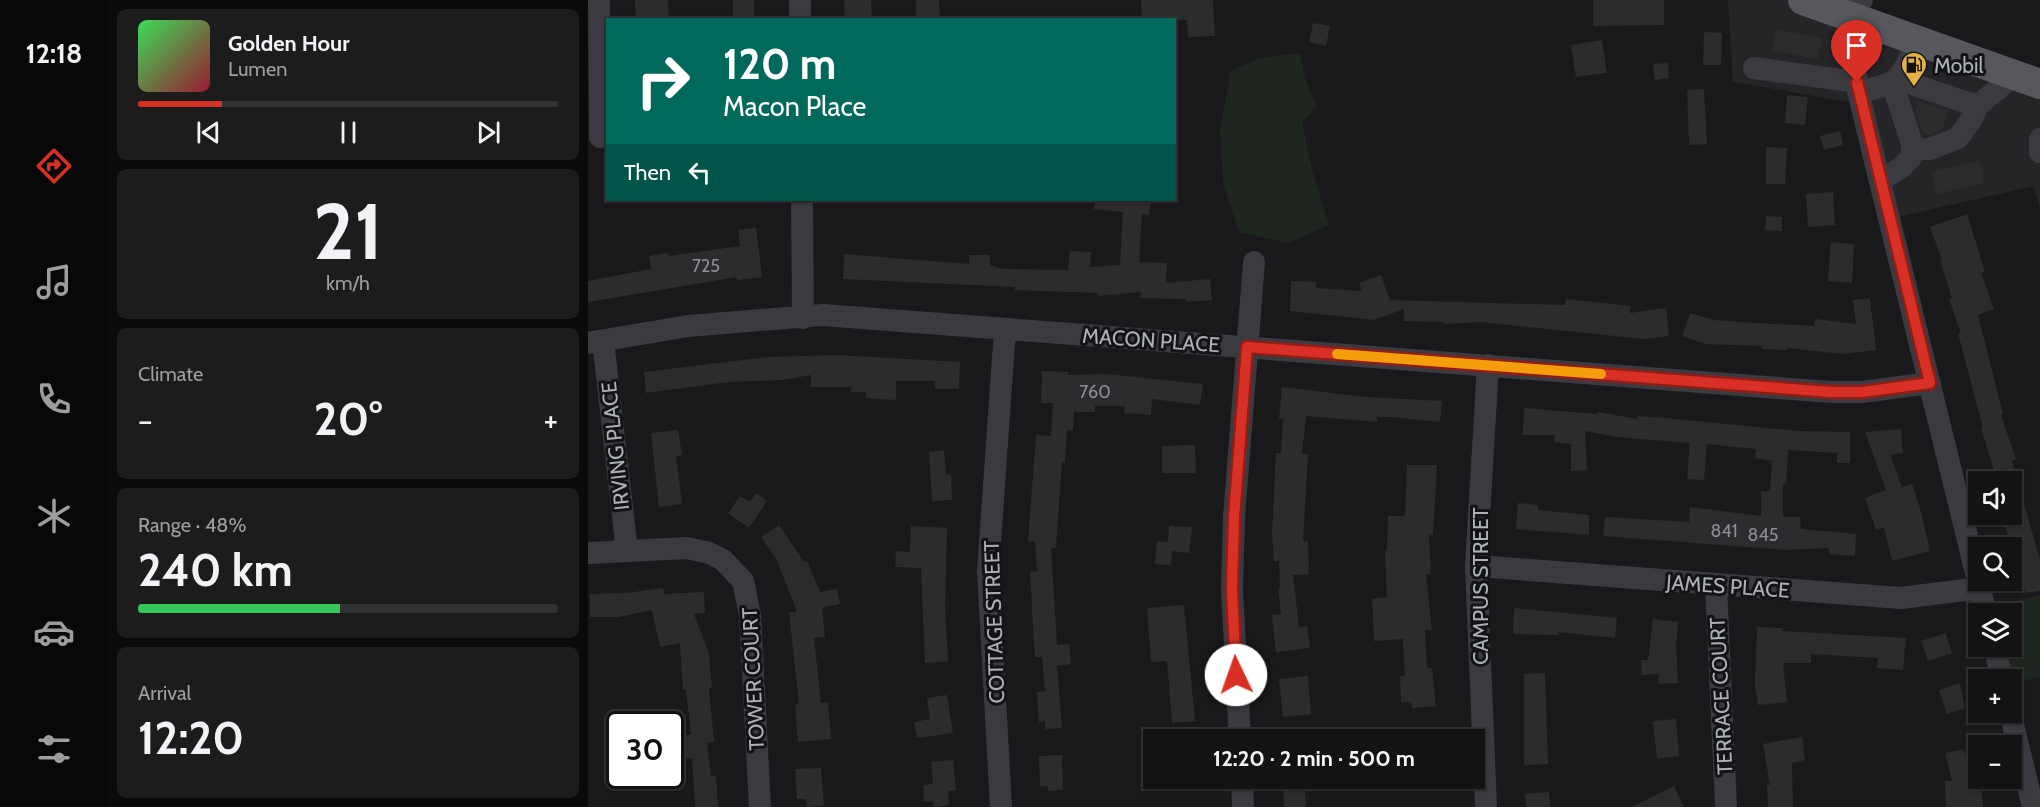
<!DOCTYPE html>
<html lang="en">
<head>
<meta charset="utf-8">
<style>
	body { margin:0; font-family:Cabin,sans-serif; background:#1c1c1d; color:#f1f3f6; height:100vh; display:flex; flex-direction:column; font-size:22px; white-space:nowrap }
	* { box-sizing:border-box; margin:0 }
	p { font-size:20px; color:#9d9ea0 }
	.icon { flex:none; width:33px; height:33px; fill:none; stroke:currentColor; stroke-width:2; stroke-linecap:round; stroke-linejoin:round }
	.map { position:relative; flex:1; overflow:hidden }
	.details { display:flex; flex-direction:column; gap:9px; padding:9px; background:#0a0a0b; width:480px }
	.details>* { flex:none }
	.banner { position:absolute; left:18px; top:18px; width:570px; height:183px; border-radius:0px; box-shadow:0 2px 4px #0004,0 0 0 2px #323234; background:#00695c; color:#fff; overflow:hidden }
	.controls { position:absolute; left:1380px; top:471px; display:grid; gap:12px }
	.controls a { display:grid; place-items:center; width:54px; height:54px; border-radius:0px; background:#131314; box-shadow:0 2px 4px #0004,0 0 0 2px #323234; font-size:30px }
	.speed { position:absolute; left:18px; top:711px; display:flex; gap:12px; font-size:30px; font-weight:700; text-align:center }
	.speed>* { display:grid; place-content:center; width:78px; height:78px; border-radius:50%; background:#131314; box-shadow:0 2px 4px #0004,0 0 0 2px #323234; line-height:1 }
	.speed .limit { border:3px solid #111; border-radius:9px; background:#fff; color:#111 }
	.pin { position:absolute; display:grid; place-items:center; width:51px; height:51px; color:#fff; margin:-62px -26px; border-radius:50% 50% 50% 0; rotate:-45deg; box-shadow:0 0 6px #0007 }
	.pin .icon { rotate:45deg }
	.me { position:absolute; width:66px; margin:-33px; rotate:357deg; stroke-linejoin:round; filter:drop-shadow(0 0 4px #0008) }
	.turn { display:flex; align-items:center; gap:21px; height:126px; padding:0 18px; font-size:27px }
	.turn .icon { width:78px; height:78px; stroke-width:2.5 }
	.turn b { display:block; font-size:42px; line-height:51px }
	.then { display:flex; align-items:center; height:57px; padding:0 18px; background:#0003; gap:12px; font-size:22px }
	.big { font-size:45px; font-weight:700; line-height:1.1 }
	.details .card { flex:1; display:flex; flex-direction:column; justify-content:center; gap:9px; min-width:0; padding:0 21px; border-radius:9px; background:#1c1c1d }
	.details .dial { align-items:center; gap:0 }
	.dial b { font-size:78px; line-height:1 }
	.song { display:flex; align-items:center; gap:18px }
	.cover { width:72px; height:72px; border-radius:9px; background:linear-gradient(135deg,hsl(130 70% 55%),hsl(350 70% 35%)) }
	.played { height:6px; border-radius:3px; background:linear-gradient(90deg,#d93025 20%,#323234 20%) }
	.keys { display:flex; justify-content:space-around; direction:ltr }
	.heat { display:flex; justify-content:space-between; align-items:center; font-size:33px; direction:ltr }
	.charge { height:9px; border-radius:4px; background:linear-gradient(90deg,#34c759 48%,#323234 0) }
	.trip { position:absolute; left:555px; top:729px; width:342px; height:60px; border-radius:0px; background:#131314; box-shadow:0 2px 4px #0004,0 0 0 2px #323234; font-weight:700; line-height:60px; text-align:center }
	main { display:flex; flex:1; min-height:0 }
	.dock { display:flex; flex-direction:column; width:108px; justify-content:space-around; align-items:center; background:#080808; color:#9d9ea0 }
	.dock .icon { width:42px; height:42px }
	.dock .on { color:#d93025 }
	.dock b { font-size:27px; color:#f1f3f6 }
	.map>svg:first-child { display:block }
	.built { fill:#252528 }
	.green { fill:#1f2620 }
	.building { fill:#2c2c2f }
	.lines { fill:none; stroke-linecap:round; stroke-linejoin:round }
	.minor { stroke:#3a3b40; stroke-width:22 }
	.major { stroke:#57585e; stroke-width:30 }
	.route-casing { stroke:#8d1f18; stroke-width:15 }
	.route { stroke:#d93025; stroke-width:10 }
	.slow { stroke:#f59e0b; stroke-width:10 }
	.labels { text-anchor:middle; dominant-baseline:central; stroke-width:6; stroke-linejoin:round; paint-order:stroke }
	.number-label { font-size:18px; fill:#8b8e96 }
	.poi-label { font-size:21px; fill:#acb0b9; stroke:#141416; text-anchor:start }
	.street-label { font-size:21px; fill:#acb0b9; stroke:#141416 }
</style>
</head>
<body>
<main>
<nav class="dock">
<b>12:18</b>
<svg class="icon on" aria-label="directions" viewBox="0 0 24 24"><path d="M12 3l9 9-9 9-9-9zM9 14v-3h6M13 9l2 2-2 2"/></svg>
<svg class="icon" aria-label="music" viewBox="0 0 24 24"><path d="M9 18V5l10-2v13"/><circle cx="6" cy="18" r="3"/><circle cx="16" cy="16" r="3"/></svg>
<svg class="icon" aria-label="phone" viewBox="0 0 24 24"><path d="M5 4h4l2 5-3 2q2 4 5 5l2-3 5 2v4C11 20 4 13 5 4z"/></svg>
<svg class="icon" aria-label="climate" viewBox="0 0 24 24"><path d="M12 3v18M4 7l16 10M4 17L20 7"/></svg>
<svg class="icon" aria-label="car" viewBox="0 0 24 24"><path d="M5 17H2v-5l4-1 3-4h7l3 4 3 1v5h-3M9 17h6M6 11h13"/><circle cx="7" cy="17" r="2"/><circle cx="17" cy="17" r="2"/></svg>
<svg class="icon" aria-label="filters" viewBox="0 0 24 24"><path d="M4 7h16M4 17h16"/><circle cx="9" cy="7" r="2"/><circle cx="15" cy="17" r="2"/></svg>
</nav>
<section class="details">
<div class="card">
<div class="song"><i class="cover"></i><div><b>Golden Hour</b><p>Lumen</p></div></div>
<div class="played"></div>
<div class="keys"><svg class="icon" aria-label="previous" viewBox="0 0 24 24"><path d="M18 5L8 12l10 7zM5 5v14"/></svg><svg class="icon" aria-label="pause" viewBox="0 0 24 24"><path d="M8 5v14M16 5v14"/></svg><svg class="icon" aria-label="next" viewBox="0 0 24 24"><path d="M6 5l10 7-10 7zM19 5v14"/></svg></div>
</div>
<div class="card dial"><b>21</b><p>km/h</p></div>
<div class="card"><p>Climate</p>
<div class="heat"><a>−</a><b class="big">20°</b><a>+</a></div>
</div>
<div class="card"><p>Range · 48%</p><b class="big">240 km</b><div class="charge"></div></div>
<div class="card"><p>Arrival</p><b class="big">12:20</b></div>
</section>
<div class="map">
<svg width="1452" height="807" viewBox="0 0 1452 807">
	<rect width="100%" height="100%" fill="#19191b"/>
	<!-- built -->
	<path class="built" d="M1140 0H1215L1452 84V209L1446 186 1301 219 1273 104 1145 82Z"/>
	<!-- green -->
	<path class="green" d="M712 53 718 82 729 106 714 123 726 177 741 225 700 243 651 232 635 184 632 128 643 71 671 58Z
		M1452 595V677L1424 683 1406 647 1424 646V614L1398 613 1397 608Z"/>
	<!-- building -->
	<path class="building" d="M47 0H80L81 18 48 20Z
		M145 0H166V20H145Z
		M256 0H283L284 20H257Z
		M328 0H351L352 20H328Z
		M553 0H625L627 36 600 37 599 20H554Z
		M1005 0H1076V25L1005 26Z
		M725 23 742 26 738 46 721 42Z
		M1187 30 1234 38 1230 59 1184 50Z
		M1116 32 1134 33 1133 65H1115Z
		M1014 40 1019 73 988 77 983 45Z
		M1080 63 1081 78 1067 80 1065 64Z
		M1116 89 1119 144 1101 145 1099 90Z
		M1199 95 1220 97 1217 125 1197 123Z
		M1331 101 1361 111 1354 130 1340 135 1335 133 1327 110Z
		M1252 131 1255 145 1236 150 1232 136Z
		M1178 147 1199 148 1197 184H1178Z
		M1392 161 1396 183 1348 194 1343 172Z
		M1245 192 1247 225 1220 227 1218 194Z
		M506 200H563L561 215 554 214 551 262 579 263 578 283 622 279 624 300 598 302 597 299 552 298 553 292 510 296V293L427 290V287L255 279 256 254 381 264V255H402V265L415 269 480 270 482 251 503 252 502 267 532 265 535 212 506 209Z
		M1379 214 1397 272 1393 273 1406 309 1390 315 1415 414 1413 415 1428 459 1424 461 1452 560V591L1437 593 1432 558 1427 559 1415 520 1424 518V482H1410L1393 429 1395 428 1370 333H1373L1361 299 1364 298 1352 261 1354 260 1342 227Z
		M1178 216 1194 217V231L1177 230Z
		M168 228 174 277 149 280V277L0 302V281L63 269 61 256 80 253 81 256 152 246 150 230Z
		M1243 242 1266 244 1264 283 1240 281Z
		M793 275 802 300 977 305 978 299 1043 306 1042 313 1078 308 1081 336 1055 339 893 322 856 324V322L816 321V309L786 320 702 311 703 281 728 282V288L774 291 771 283Z
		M1282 298 1288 350 1255 354 1199 348V350L1174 349V346L1117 344 1094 336 1102 313 1125 320 1169 323 1226 326 1227 319 1268 324 1265 300Z
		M248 355 372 362 371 389H347V381H308V400L278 398V392H263V387H223V375L194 380 141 382 58 393 56 372 181 357Z
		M454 371 480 372V375L518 374 615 384 612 405 564 399 563 415 536 413 537 406H507V412H486L485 430H479L477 463 474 462 468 548H463L469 645 481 644 483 664 469 666 474 728 457 729V721L451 722 449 692 457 691 454 657H447L445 627 442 572 449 571 447 541H440L448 435 463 436 465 403H453Z
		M694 387 778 397 854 401 852 422 803 417H789V422L718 416 714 454H720L715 541H720L721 574 705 575 711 627 719 626 722 648 688 652 684 615 693 614 690 589 692 588 691 561H686L684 534 688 453H693L695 419H691Z
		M936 408 1009 414 1010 412 1049 419V416L1077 418 1210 431 1262 432V463H1249V453L1200 450 1198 484 1195 483V517H1212L1213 529 1268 534 1267 556 1241 554V548L1198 550 1015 536 1017 517 1101 522 1102 507 1173 516V491H1182L1184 461 1167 458 1168 449 1119 444 1116 480 1099 479 1102 443 1029 437 997 431 999 470 983 471V444L966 442 967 435H935Z
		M1313 429 1315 453 1302 455 1314 487 1324 484 1332 508 1342 551 1304 561 1296 527 1288 530 1277 498 1298 490 1277 432Z
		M90 430 94 455 88 456 94 504 71 507 63 433Z
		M607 445 608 473H574V446Z
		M356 450 358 475 363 474 364 500 344 501 341 452Z
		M819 465H849L845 535 841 534 843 574 838 575 844 630H837L839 668H844L848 706 824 708 823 702H813L812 676H817L815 639 786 641 784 599 799 597 797 551 799 550 800 516H817Z
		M168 493 179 501 161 528 140 513 152 496 162 502Z
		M930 503 950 505V510L1001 515V535L928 529Z
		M191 525 216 562 219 561 232 592 249 589 252 604 234 608 237 637 226 638 233 703 240 702 243 739 210 742 207 705 211 704 201 612H209L188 558 173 537Z
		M323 526 359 528 357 607 360 661 337 663 333 568 307 567 308 551 322 552Z
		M581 526 604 527 601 553 584 551 583 565 567 564 569 541 580 542Z
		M75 588 76 594 116 592 117 613 106 614 121 653 124 688H121L126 742 119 743 123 776H128L130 807H107L104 758 97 759 95 735H103L98 689 95 690 92 643 72 647 64 610 31 617H2V594L39 593Z
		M596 605 607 721 584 723 579 661 563 662 559 608Z
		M926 608 1029 618 1027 638 970 632V635L925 634Z
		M1065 619 1090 622 1088 646 1090 683 1071 684 1070 674 1054 675 1053 660H1060Z
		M1169 627 1195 628 1194 631 1318 638 1315 670 1289 668 1290 658 1223 654V663H1195L1199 702 1170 705 1167 684Z
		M1358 633 1364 653 1340 661 1333 641Z
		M957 673 960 764 936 765V674Z
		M720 676 723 714 695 717 691 679Z
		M1372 683 1377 708 1359 714 1351 690Z
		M359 695 365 733 329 738 326 722 342 719 339 698Z
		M1088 719 1091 756 1069 759 1065 721Z
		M1214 737 1217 760 1204 763 1205 807H1180L1179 785H1182L1175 744Z
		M1376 749 1384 779H1393L1395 807H1358L1357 781H1364L1357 753Z
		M474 755 475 790 460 791V786H452L451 756Z
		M365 760 368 790 360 791 361 805 346 807 345 801 336 802 335 785 345 784 343 762Z
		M233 768 236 806 219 807 218 799H209L207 769Z
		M695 778H716L718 807H696Z
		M1086 786 1096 807H1043Z
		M961 792 962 807H938L937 794Z"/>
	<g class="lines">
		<!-- minor -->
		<path class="minor" d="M11 0 12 137
			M212 0V20
			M1274 0 1263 17 1266 65 1273 104 1398 614
			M1166 68 1269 82
			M1313 75 1327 85 1389 106
			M1270 92C1311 84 1314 79 1328 41
			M1452 139V152
			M1324 149H1342L1370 138 1385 117 1389 106 1427 75
			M1292 181 1314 167 1324 156V144L1304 82
			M214 200 215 318
			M15 341 39 551
			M0 343 100 326 235 315 1243 392H1274L1342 383
			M0 553 99 548 121 553 135 560 155 581 162 615 172 807
			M888 566 1313 598 1392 588
			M1128 586 1138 807
			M1406 646 1414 680
			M1422 712 1445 807
			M652 740 644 589 646 517 666 262
			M654 778 655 807
			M413 807 400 571 417 329
			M898 807 888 566 900 365"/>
		<!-- major -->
		<path class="major" d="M1215 0 1452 84"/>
	</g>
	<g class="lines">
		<defs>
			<path id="route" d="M648 675 644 589 646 517 659 347 1243 392H1274L1342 383 1269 82"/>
		</defs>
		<!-- route casing -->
		<use href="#route" class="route-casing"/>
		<!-- route -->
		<use href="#route" class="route"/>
		<!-- slow -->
		<path class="slow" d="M749 354 1013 374"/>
	</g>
	<!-- icons -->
	<defs>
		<symbol id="fuel-pin" viewBox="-11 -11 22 30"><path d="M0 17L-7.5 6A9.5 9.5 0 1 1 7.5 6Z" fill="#e3af49" stroke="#141416"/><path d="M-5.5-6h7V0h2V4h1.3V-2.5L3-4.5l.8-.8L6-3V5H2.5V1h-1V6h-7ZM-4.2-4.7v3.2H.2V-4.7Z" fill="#111"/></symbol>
	</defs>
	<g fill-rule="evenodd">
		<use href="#fuel-pin" x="1311" y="50" width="30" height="40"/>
	</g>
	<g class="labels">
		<!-- number labels -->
		<g class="number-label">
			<text x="118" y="266">725</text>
			<text x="507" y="392">760</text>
			<text x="1136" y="531">841</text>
			<text x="1175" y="535">845</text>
		</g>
		<!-- poi labels -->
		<g class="poi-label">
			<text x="1346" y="65">Mobil</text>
		</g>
		<!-- street labels -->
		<g class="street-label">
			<text transform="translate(563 340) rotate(4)">MACON PLACE</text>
			<text transform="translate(27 446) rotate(-96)">IRVING PLACE</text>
			<text transform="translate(892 586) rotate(-90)">CAMPUS STREET</text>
			<text transform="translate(1140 586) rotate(4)">JAMES PLACE</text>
			<text transform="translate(406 622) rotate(-92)">COTTAGE STREET</text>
			<text transform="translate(165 679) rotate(-93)">TOWER COURT</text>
			<text transform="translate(1133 696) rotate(-93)">TERRACE COURT</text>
		</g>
	</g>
</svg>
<div class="controls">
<a><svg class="icon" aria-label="sound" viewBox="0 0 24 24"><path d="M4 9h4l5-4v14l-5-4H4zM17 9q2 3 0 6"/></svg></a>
<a><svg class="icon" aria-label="search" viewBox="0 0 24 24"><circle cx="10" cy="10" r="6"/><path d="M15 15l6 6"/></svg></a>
<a><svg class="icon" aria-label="layers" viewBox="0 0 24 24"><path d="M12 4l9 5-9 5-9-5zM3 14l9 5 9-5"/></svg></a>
<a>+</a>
<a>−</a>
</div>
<div class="speed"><div class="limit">30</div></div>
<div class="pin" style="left:1269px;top:82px;background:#d93025"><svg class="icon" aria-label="arrive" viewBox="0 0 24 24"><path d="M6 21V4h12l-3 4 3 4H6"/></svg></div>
<svg class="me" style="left:648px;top:675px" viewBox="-20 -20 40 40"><circle r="19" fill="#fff"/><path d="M0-13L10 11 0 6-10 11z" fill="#d93025"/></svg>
<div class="trip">12:20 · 2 min · 500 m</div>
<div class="banner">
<div class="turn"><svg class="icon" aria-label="right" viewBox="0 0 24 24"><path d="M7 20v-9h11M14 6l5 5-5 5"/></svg><div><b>120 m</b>Macon Place</div></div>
<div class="then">Then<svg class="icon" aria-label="left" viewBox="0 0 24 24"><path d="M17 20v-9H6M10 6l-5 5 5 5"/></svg></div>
</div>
</div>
</main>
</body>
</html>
